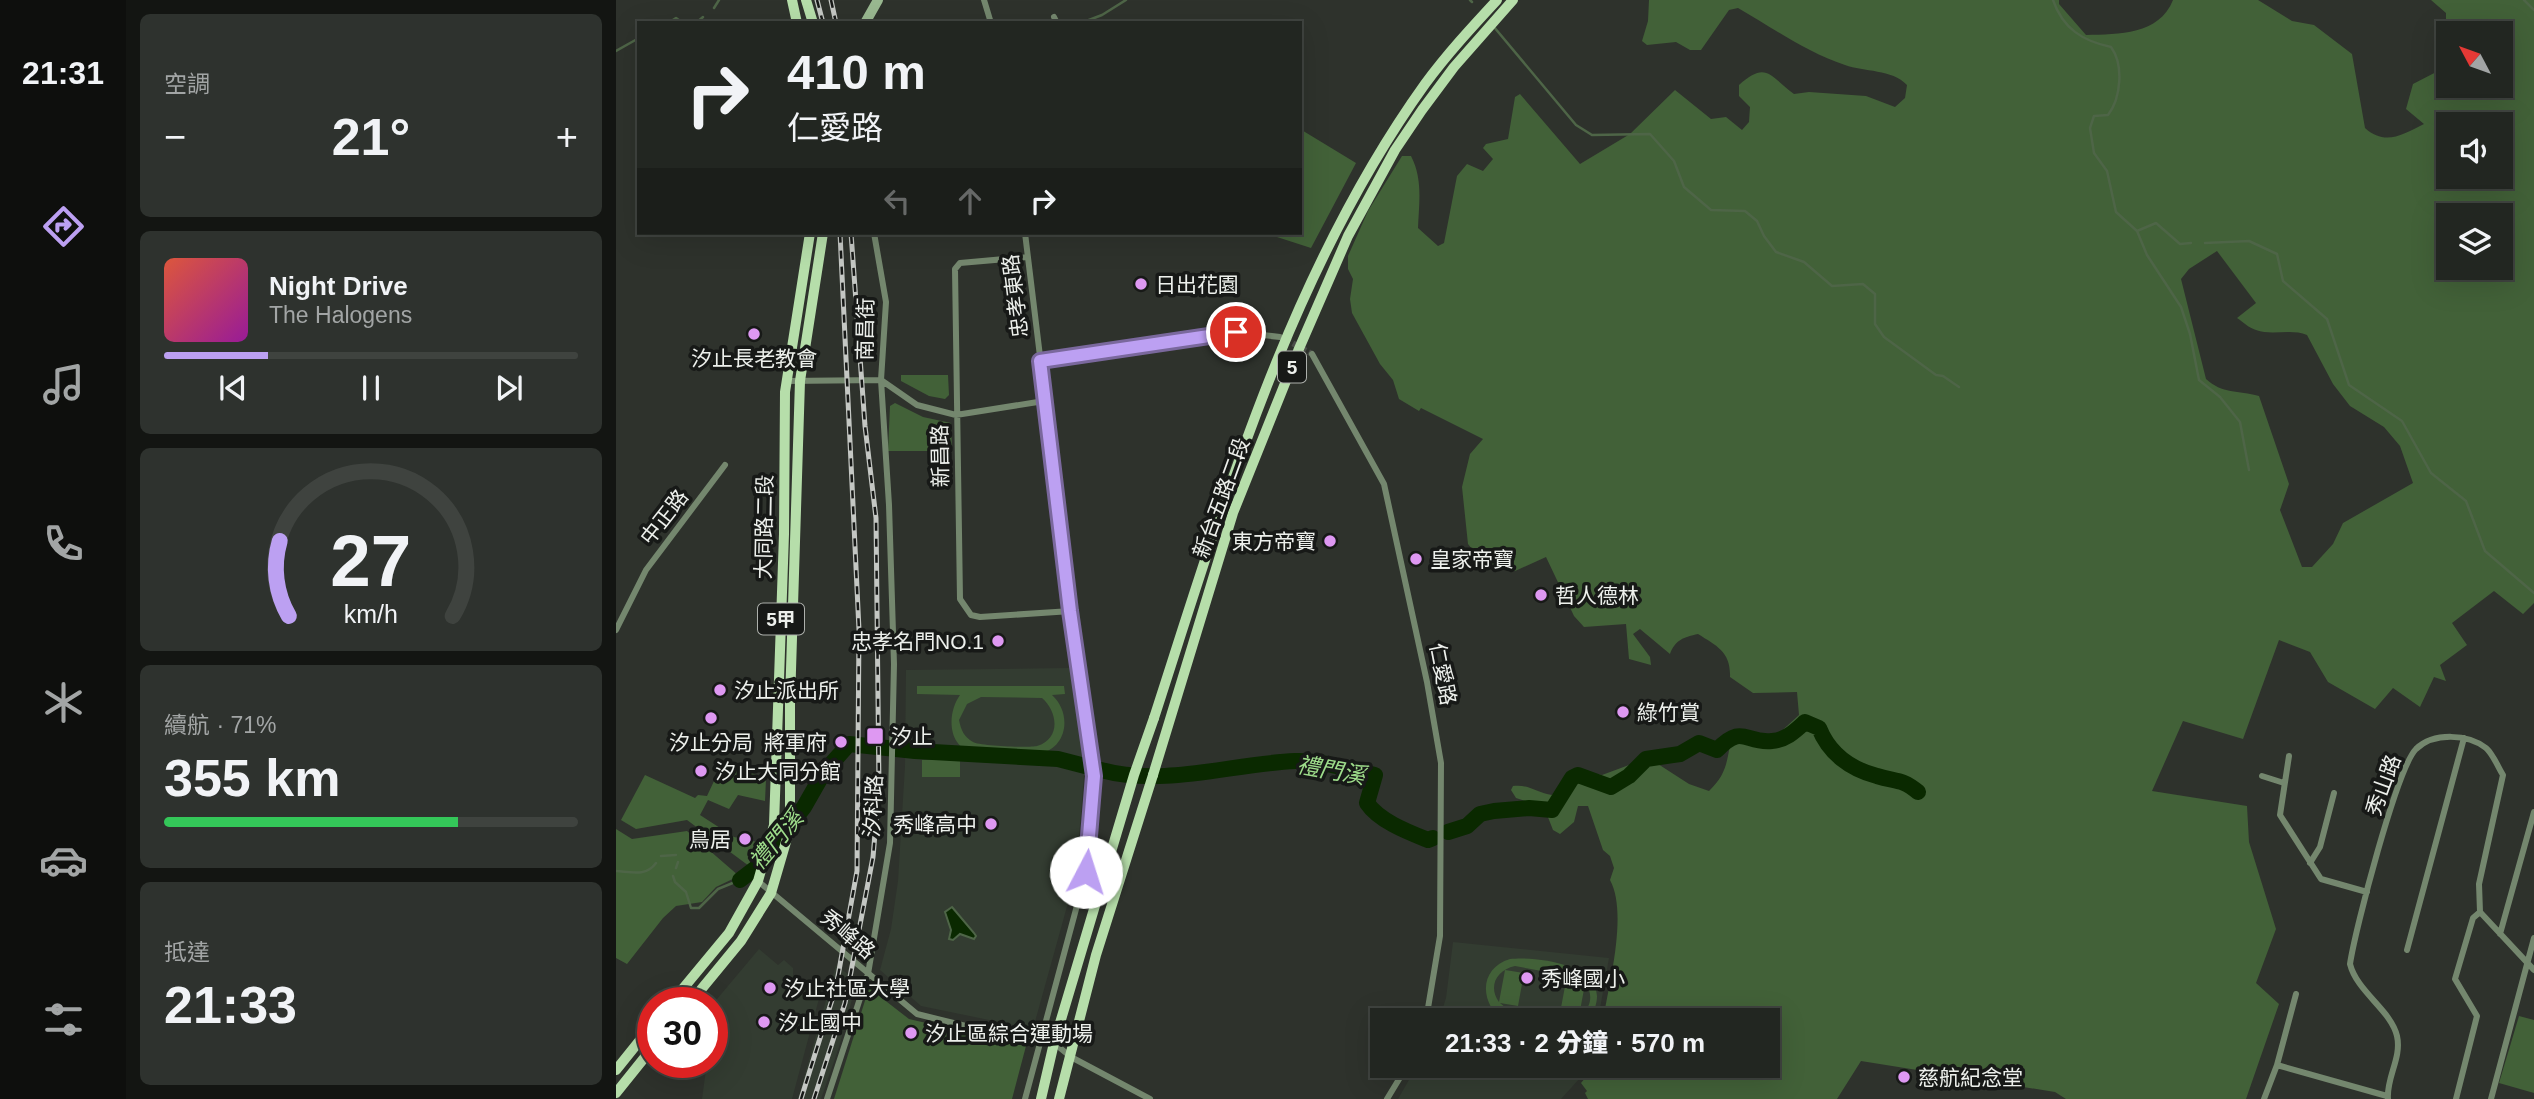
<!DOCTYPE html>
<html lang="zh-TW">
<head>
<meta charset="utf-8">
<style>
	body { margin:0; font-family:Helvetica,"Noto Sans TC",sans-serif; background:#2e322e; color:#f1f3f6; height:100vh; display:flex; flex-direction:column; font-size:26px; white-space:nowrap }
	* { box-sizing:border-box; margin:0 }
	p { font-size:23px; color:#a2a5a5 }
	.icon { flex:none; width:38px; height:38px; fill:none; stroke:currentColor; stroke-width:2; stroke-linecap:round; stroke-linejoin:round }
	.map { position:relative; flex:1; overflow:hidden }
	.sheet { display:flex; flex-direction:column; gap:14px; padding:14px; background:#131512; width:490px }
	.sheet>* { flex:none }
	.top-card { position:absolute; left:21px; top:21px; width:665px; height:214px; border-radius:0px; box-shadow:0 7px 28px #0002,0 0 0 2px #3f433f; background:#222621; color:#f1f3f6; overflow:hidden }
	.needle { width:46px; rotate:311deg }
	.controls { position:absolute; left:1820px; top:21px; display:grid; gap:14px }
	.controls a { display:grid; place-items:center; width:77px; height:77px; border-radius:0px; background:#222621; box-shadow:0 7px 28px #0002,0 0 0 2px #3f433f; font-size:35px }
	.speed { position:absolute; left:21px; top:987px; display:flex; gap:14px; font-size:35px; font-weight:700; text-align:center }
	.speed>* { display:grid; place-content:center; width:91px; height:91px; border-radius:50%; background:#222621; box-shadow:0 7px 28px #0002,0 0 0 2px #3f433f; line-height:1 }
	.speed .limit { border:10px solid #d22; background:#fff; color:#111 }
	.pin { position:absolute; display:grid; place-items:center; width:60px; height:60px; color:#fff; margin:-30px; border:4px solid #fff; border-radius:50%; box-shadow:0 2px 7px #0007 }
	.me { position:absolute; width:77px; margin:-38px; rotate:5deg; stroke-linejoin:round; filter:drop-shadow(0 0 5px #0008) }
	.turn { display:flex; align-items:center; gap:24px; height:147px; padding:0 35px; font-size:32px }
	.turn .icon { width:91px; height:91px; stroke-width:2.5 }
	.turn b { display:block; font-size:49px; line-height:60px }
	.lanes { display:flex; align-items:center; height:66px; padding:0 35px; background:#0003; justify-content:center; gap:35px; direction:ltr }
	.lanes .off { opacity:.35 }
	.big { font-size:52px; font-weight:800; line-height:1.1 }
	.sheet .widget { flex:1; display:flex; flex-direction:column; justify-content:center; gap:10px; min-width:0; padding:0 24px; border-radius:10px; background:#2e322e }
	.sheet .dial { align-items:center; gap:0 }
	.dial svg { height:182px; overflow:visible; fill:none; stroke:#3f433f; stroke-width:7; stroke-linecap:round; text-anchor:middle }
	.dial text { fill:#f1f3f6; stroke:none }
	.song { display:flex; align-items:center; gap:21px }
	.cover { width:84px; height:84px; border-radius:10px; background:linear-gradient(135deg,hsl(10 70% 55%),hsl(300 70% 35%)) }
	.played { height:7px; border-radius:4px; background:linear-gradient(90deg,#bca0f2 25%,#3f433f 25%) }
	.keys { display:flex; justify-content:space-around; direction:ltr }
	.heat { display:flex; justify-content:space-between; align-items:center; font-size:38px; direction:ltr }
	.charge { height:10px; border-radius:5px; background:linear-gradient(90deg,#34c759 71%,#3f433f 0) }
	.trip { position:absolute; left:754px; top:1008px; width:410px; height:70px; border-radius:0px; background:#222621; box-shadow:0 7px 28px #0002,0 0 0 2px #3f433f; font-weight:800; line-height:70px; text-align:center }
	main { display:flex; flex:1; min-height:0 }
	.menu { display:flex; flex-direction:column; width:126px; justify-content:space-around; align-items:center; background:#0e0f0d; color:#a2a5a5 }
	.menu .icon { width:49px; height:49px }
	.menu .current { color:#bca0f2 }
	.menu b { font-size:32px; color:#f1f3f6 }
	.map>svg:first-child { display:block }
	.built { fill:#333c31 }
	.green { fill:#426138; fill-rule:evenodd }
	.water { fill:#0a2900; stroke:#4e6547; stroke-width:2 }
	.lines { fill:none; stroke-linecap:round; stroke-linejoin:round }
	.stream { stroke:#4e6547; stroke-width:2.5 }
	.river { stroke:#0a2900; stroke-width:16 }
	.street-tunnel { stroke:#4b4e49; stroke-width:6; stroke-dasharray:6 3; stroke-linecap:butt }
	.street { stroke:#74876e; stroke-width:6 }
	.secondary { stroke:#99b890; stroke-width:10 }
	.primary { stroke:#b6deaa; stroke-width:10 }
	.rail-casing { stroke:#c4c7c3; stroke-width:5 }
	.rail { stroke:#171917; stroke-width:2.5; stroke-dasharray:8; stroke-linecap:butt }
	.primary-bridge { stroke:#b6deaa; stroke-width:10 }
	.route-casing { stroke:#7a689d; stroke-width:18 }
	.route { stroke:#bca0f2; stroke-width:12 }
	.poi-dot { fill:#de98f2; stroke:#171917; stroke-width:2.5 }
	.labels { text-anchor:middle; dominant-baseline:central; stroke-width:7; stroke-linejoin:round; paint-order:stroke }
	.shield { fill:#171917; stroke:#adb0ac; stroke-width:2 }
	.shield-label { font-size:19px; font-weight:bold; fill:#edf0ec }
	.poi-label { font-size:21px; fill:#edf0ec; stroke:#171917; text-anchor:start }
	.street-label { font-size:21px; fill:#edf0ec; stroke:#171917 }
	.water-label { font-size:23px; font-style:italic; fill:#9edd8b; stroke:#171917 }
</style>
</head>
<body>
<main>
<nav class="menu">
<b>21:31</b>
<svg class="icon current" aria-label="directions" viewBox="0 0 24 24"><path d="M12 3l9 9-9 9-9-9zM9 14v-3h6M13 9l2 2-2 2"/></svg>
<svg class="icon" aria-label="music" viewBox="0 0 24 24"><path d="M9 18V5l10-2v13"/><circle cx="6" cy="18" r="3"/><circle cx="16" cy="16" r="3"/></svg>
<svg class="icon" aria-label="phone" viewBox="0 0 24 24"><path d="M5 4h4l2 5-3 2q2 4 5 5l2-3 5 2v4C11 20 4 13 5 4z"/></svg>
<svg class="icon" aria-label="climate" viewBox="0 0 24 24"><path d="M12 3v18M4 7l16 10M4 17L20 7"/></svg>
<svg class="icon" aria-label="car" viewBox="0 0 24 24"><path d="M5 17H2v-5l4-1 3-4h7l3 4 3 1v5h-3M9 17h6M6 11h13"/><circle cx="7" cy="17" r="2"/><circle cx="17" cy="17" r="2"/></svg>
<svg class="icon" aria-label="filters" viewBox="0 0 24 24"><path d="M4 7h16M4 17h16"/><circle cx="9" cy="7" r="2"/><circle cx="15" cy="17" r="2"/></svg>
</nav>
<section class="sheet">
<div class="widget"><p>空調</p>
<div class="heat"><a>−</a><b class="big">21°</b><a>+</a></div>
</div>
<div class="widget">
<div class="song"><i class="cover"></i><div><b>Night Drive</b><p>The Halogens</p></div></div>
<div class="played"></div>
<div class="keys"><svg class="icon" aria-label="previous" viewBox="0 0 24 24"><path d="M18 5L8 12l10 7zM5 5v14"/></svg><svg class="icon" aria-label="pause" viewBox="0 0 24 24"><path d="M8 5v14M16 5v14"/></svg><svg class="icon" aria-label="next" viewBox="0 0 24 24"><path d="M6 5l10 7-10 7zM19 5v14"/></svg></div>
</div>
<div class="widget dial"><svg viewBox="0 0 100 80">
<path d="M14 69A42 42 0 1 1 86 69"/>
<path d="M14 69A42 42 0 0 1 10 36" stroke="#bca0f2"/>
<text x="50" y="56" font-size="32" font-weight="700">27</text>
<text x="50" y="72" font-size="11">km/h</text>
</svg></div>
<div class="widget"><p>續航 · 71%</p><b class="big">355 km</b><div class="charge"></div></div>
<div class="widget"><p>抵達</p><b class="big">21:33</b></div>
</section>
<div class="map">
<svg width="1918" height="1099" viewBox="0 0 1918 1099">
	<rect width="100%" height="100%" fill="#2e322c"/>
	<!-- built -->
	<path class="built" d="M453 668 461 707 468 774 460 874 417 1029 305 1006 264 970 275 929 282 881 289 766 290 670Z
		M837 942 993 958 982 1020H823L830 998Z
		M143 949 162 965 168 960 177 968V980L192 993 204 995 176 1099H86L91 1062H96V1031L104 1017 96 1010V1005Z
		M220 965 241 981 223 1047 205 1099H182Z
		M801 1066H975L945 1099H782Z"/>
	<!-- green -->
	<path class="green" d="M1033 0H1443V4L1470 35C1503 34 1543 35 1557 0H1642L1676 21 1698 25 1736 54 1749 128C1769 146 1786 135 1808 124L1790 109 1797 84 1826 69 1824 44 1830 28V13L1815 0H1918V603L1907 614 1878 591 1836 623 1851 645 1824 665 1830 681 1818 677 1804 707 1777 688 1759 709 1712 682 1694 652 1663 640 1627 739 1567 721 1536 791 1631 806 1633 842 1660 929 1640 983 1663 1004 1630 1099H1450L1439 1092 1245 1061 1221 1099H972L969 1093 971 1091 965 1083 979 1066H1152V1020H987C993 984 1012 913 994 880L998 868 994 856 987 850 972 806H962L958 822 944 834 937 830 928 807 900 798 895 790 897 786C913 784 921 793 936 795L953 774 964 771 986 775 1013 765 1042 764 1073 784 1093 791C1114 771 1110 757 1117 733L1159 737 1183 715 1181 692 1137 693 1114 677C1115 652 1101 646 1082 634 1068 637 1059 640 1054 654L1024 629 1017 634 1034 657 1035 665 1013 659 1010 624 968 627 958 616 930 557 899 571 869 565 852 544 846 487 854 454 867 439 805 408 803 411 783 399 777 380 764 364 736 313 734 299 737 279 732 269V256L752 211 786 156H795C807 179 803 203 802 228L822 246 828 243 841 176 851 164 867 171 877 159 867 148 870 144 892 139 899 97 904 94 964 164 1014 134 1059 90 1095 119 1110 117 1126 130 1133 122 1134 107 1123 96V85C1150 61 1153 75 1178 94L1193 92 1250 96 1279 107 1289 98 1291 85C1276 69 1248 72 1229 65 1190 52 1157 28 1122 8L1113 10 1085 50H1074L1060 42 1031 45 1026 41 1032 21ZM1832 33H1885V86H1832ZM1832 124H1885V177H1832ZM1832 215H1885V268H1832ZM1601 251 1640 303 1621 318C1627 322 1633 328 1640 330 1657 336 1675 328 1691 335L1717 384 1734 406 1768 427 1784 446 1797 483 1727 523 1717 544 1696 567H1686L1664 510 1673 484 1643 396C1622 390 1606 394 1590 379L1565 279 1573 269Z
		M684 129 740 163 695 248 649 233H684Z
		M285 375H332L333 395 329 399 313 396 285 381Z
		M279 403 307 417 335 423 336 451H272L274 406Z
		M301 686H448L449 694 436 695C456 713 452 748 423 754 415 756 404 754 396 754 384 753 370 755 358 753 331 747 331 713 344 695L301 694ZM365 697 426 698C441 711 446 738 421 746 413 748 364 746 357 742 348 737 345 730 343 720L351 704Z
		M306 760H344V777H306Z
		M106 764H115L150 779 149 801 122 795 113 809 92 800 84 815 118 837 141 842 133 866 71 820 20 829 5 820 29 775 79 798 82 795 91 796Z
		M0 829 16 839 71 831 123 876 100 887 86 902 60 906 47 918 11 964 0 958Z
		M894 959C919 956 980 964 981 996 981 1006 977 1013 971 1020H903L867 1013 868 1006 875 1007C864 987 871 966 894 959ZM899 966 963 978C978 988 978 1007 963 1016L969 984 950 981 944 1013 961 1017 948 1019 890 1008 884 1003 902 1006 908 973 889 970 883 1002C872 987 880 970 899 966Z
		M253 988 293 1019 410 1046 396 1099H218Z
		M1903 1016 1918 1020V1093L1883 1083Z"/>
	<!-- water -->
	<path class="water" d="M336 907 358 933 360 936 358 939 344 934 337 940 333 939 335 930 329 912Z"/>
	<g class="lines">
		<!-- stream -->
		<path class="stream" d="M854 0 856 2
			M1437 0C1447 29 1467 41 1495 47 1508 65 1505 98 1492 115L1478 116 1474 128 1478 153 1491 171 1500 212 1521 231 1540 223 1564 244 1575 243
			M1908 0 1918 10
			M98 8 103 0
			M52 23 60 18 67 23
			M80 23 87 17
			M465 23 486 15 510 0
			M878 27 960 125 976 135 1034 134 1058 161 1068 187 1095 210 1129 211 1141 221 1148 236 1160 252 1188 262 1216 286 1247 284 1259 294V324L1268 337 1320 375 1327 376 1343 387
			M0 51 23 38
			M1521 231 1531 255 1565 307 1574 334 1583 380 1604 397 1624 422 1633 470
			M1589 243 1633 241 1661 254 1667 281 1711 319 1733 385 1786 421 1815 473 1850 501 1869 551 1918 593
			M45 856 60 855
			M60 868 62 862
			M0 871C15 872 30 877 40 863
			M57 876 59 882 70 892 75 908H83L102 889 124 880"/>
		<!-- river -->
		<path class="river" d="M485 770C548 787 615 764 679 761 704 760 734 770 759 775L751 803C763 821 792 832 812 840L817 838
			M832 832 851 826 864 814 878 811 913 808 936 810 956 778 962 775 995 787 1013 776 1030 759 1064 754 1083 743 1101 750C1127 723 1129 744 1156 741 1170 740 1179 731 1189 722L1203 728C1213 753 1234 769 1261 776 1280 782 1285 778 1302 792
			M124 880 141 867 188 807 208 772 233 744 299 751 442 759 469 766"/>
		<!-- street-tunnel -->
		<path class="street-tunnel" d="M669 339 696 354"/>
		<!-- street -->
		<path class="street" d="M368 0 375 23
			M438 17 441 23
			M409 233 455 611 478 776 470 872 409 1099
			M412 257 344 263 339 269 344 599 355 615 364 617 455 611
			M696 354 768 484 811 682 825 763 824 936 810 1020
			M424 361 620 332 664 337
			M265 380 301 405 340 415 428 401
			M170 381 265 380
			M0 630 30 570 109 465
			M1673 756 1664 815 1705 879 1751 892
			M1646 776 1668 783
			M1694 863 1704 847 1718 793
			M142 881 301 1014 358 1028 438 1043 455 1057 534 1099
			M1884 934 1918 812
			M1791 950 1848 738
			M1661 1065 1771 1096
			M211 1099 252 974 274 843 278 664 273 505 265 380 270 302 258 233
			M771 1099 791 1066
			M1648 1099 1661 1065 1680 994
			M1772 1099C1770 1078 1786 1058 1781 1036 1775 1010 1741 992 1734 964 1739 930 1781 768 1800 749 1818 732 1852 734 1870 748 1877 754 1882 767 1887 775L1863 884 1864 912 1918 970
			M1840 1099 1861 1016 1839 979 1857 918 1864 912
			M1875 1099 1918 938"/>
		<!-- secondary -->
		<path class="secondary" d="M249 23 262 0"/>
		<!-- primary -->
		<path class="primary" d="M176 0 181 23
			M190 0 197 23
			M55 1003 113 933 142 881 158 825 168 534 169 392 194 233
			M74 1003 125 941 155 893 174 828V702L184 381 207 233
			M0 1070 37 1024
			M0 1093 37 1047
			M425 1099 438 1043 518 775 538 718
			M443 1099 480 955 537 775"/>
		<defs>
			<path id="rail" d="M201 0 207 23
				M215 0 220 23
				M185 1099 220 987 241 871 243 630 224 233
				M198 1099 229 1003 257 857 263 787 260 518 249 426 235 233"/>
		</defs>
		<!-- rail casing -->
		<use href="#rail" class="rail-casing"/>
		<!-- rail -->
		<use href="#rail" class="rail"/>
		<!-- primary-bridge -->
		<path class="primary-bridge" d="M538 718C608 502 674 272 809 84 831 54 856 27 881 0
			M537 775 617 513 682 351 732 236 779 150 806 110 838 67 897 0"/>
	</g>
	<g class="lines">
		<defs>
			<path id="route" d="M470 872 478 776 454 611 424 361 620 332"/>
		</defs>
		<!-- route casing -->
		<use href="#route" class="route-casing"/>
		<!-- route -->
		<use href="#route" class="route"/>
	</g>
	<!-- markers -->
	<g class="poi-dot">
		<circle cx="525" cy="284" r="7"/>
		<circle cx="138" cy="334" r="7"/>
		<circle cx="714" cy="541" r="7"/>
		<circle cx="800" cy="559" r="7"/>
		<circle cx="925" cy="595" r="7"/>
		<circle cx="382" cy="641" r="7"/>
		<circle cx="104" cy="690" r="7"/>
		<circle cx="1007" cy="712" r="7"/>
		<circle cx="95" cy="718" r="7"/>
		<rect x="250" y="727" width="18" height="18" rx="3.5"/>
		<circle cx="225" cy="742" r="7"/>
		<circle cx="85" cy="771" r="7"/>
		<circle cx="375" cy="824" r="7"/>
		<circle cx="129" cy="839" r="7"/>
		<circle cx="911" cy="978" r="7"/>
		<circle cx="154" cy="988" r="7"/>
		<circle cx="148" cy="1022" r="7"/>
		<circle cx="295" cy="1033" r="7"/>
		<circle cx="1288" cy="1077" r="7"/>
	</g>
	<g class="labels">
		<!-- shield labels -->
		<g class="shield">
			<rect x="662" y="351.5" width="28" height="31" rx="5"/>
			<rect x="142" y="603.5" width="46" height="31" rx="5"/>
		</g>
		<g class="shield-label">
			<text x="676" y="367">5</text>
			<text x="165" y="619">5甲</text>
		</g>
		<!-- poi labels -->
		<g class="poi-label">
			<text x="539" y="284">日出花園</text>
			<text x="138" y="358" text-anchor="middle">汐止長老教會</text>
			<text x="700" y="541" text-anchor="end">東方帝寶</text>
			<text x="814" y="559">皇家帝寶</text>
			<text x="939" y="595">哲人德林</text>
			<text x="368" y="641" text-anchor="end">忠孝名門NO.1</text>
			<text x="118" y="690">汐止派出所</text>
			<text x="1021" y="712">綠竹賞</text>
			<text x="275" y="736">汐止</text>
			<text x="95" y="742" text-anchor="middle">汐止分局</text>
			<text x="211" y="742" text-anchor="end">將軍府</text>
			<text x="99" y="771">汐止大同分館</text>
			<text x="361" y="824" text-anchor="end">秀峰高中</text>
			<text x="115" y="839" text-anchor="end">鳥居</text>
			<text x="925" y="978">秀峰國小</text>
			<text x="168" y="988">汐止社區大學</text>
			<text x="162" y="1022">汐止國中</text>
			<text x="309" y="1033">汐止區綜合運動場</text>
			<text x="1302" y="1077">慈航紀念堂</text>
		</g>
		<!-- street labels -->
		<g class="street-label">
			<text transform="translate(399 296) rotate(-97)">忠孝東路</text>
			<text transform="translate(249 329) rotate(-89)">南昌街</text>
			<text transform="translate(324 456) rotate(-91)">新昌路</text>
			<text transform="translate(605 498) rotate(-70)">新台五路二段</text>
			<text transform="translate(48 517) rotate(-52)">中正路</text>
			<text transform="translate(148 527) rotate(-89)">大同路二段</text>
			<text transform="translate(827 674) rotate(79)">仁愛路</text>
			<text transform="translate(1767 785) rotate(-70)">秀山路</text>
			<text transform="translate(257 806) rotate(-87)">汐科路</text>
			<text transform="translate(232 934) rotate(40)">秀峰路</text>
		</g>
		<!-- water labels -->
		<g class="water-label">
			<text transform="translate(715 770) rotate(10)">禮門溪</text>
			<text transform="translate(160 840) rotate(-50)">禮門溪</text>
		</g>
	</g>
</svg>
<div class="controls">
<a><svg class="needle" viewBox="-14 -14 28 28"><path d="M0-13l5 13h-10z" fill="#e53935"/><path d="M0 13l5-13h-10z" fill="#a2a5a5"/></svg></a>
<a><svg class="icon" aria-label="sound" viewBox="0 0 24 24"><path d="M4 9h4l5-4v14l-5-4H4zM17 9q2 3 0 6"/></svg></a>
<a><svg class="icon" aria-label="layers" viewBox="0 0 24 24"><path d="M12 4l9 5-9 5-9-5zM3 14l9 5 9-5"/></svg></a>
</div>
<div class="speed"><div class="limit">30</div></div>
<div class="pin" style="left:620px;top:332px;background:#d93025"><svg class="icon" aria-label="arrive" viewBox="0 0 24 24"><path d="M6 21V4h12l-3 4 3 4H6"/></svg></div>
<svg class="me" style="left:470px;top:872px" viewBox="-20 -20 40 40"><circle r="19" fill="#fff"/><path d="M0-13L10 11 0 6-10 11z" fill="#bca0f2"/></svg>
<div class="trip">21:33 · 2 分鐘 · 570 m</div>
<div class="top-card">
<div class="turn"><svg class="icon" aria-label="right" viewBox="0 0 24 24"><path d="M7 20v-9h11M14 6l5 5-5 5"/></svg><div><b>410 m</b>仁愛路</div></div>
<div class="lanes"><svg class="icon off" aria-label="left" viewBox="0 0 24 24"><path d="M17 20v-9H6M10 6l-5 5 5 5"/></svg><svg class="icon off" aria-label="ahead" viewBox="0 0 24 24"><path d="M12 20V5M6 11l6-6 6 6"/></svg><svg class="icon" aria-label="right" viewBox="0 0 24 24"><path d="M7 20v-9h11M14 6l5 5-5 5"/></svg></div>
</div>
</div>
</main>
</body>
</html>
